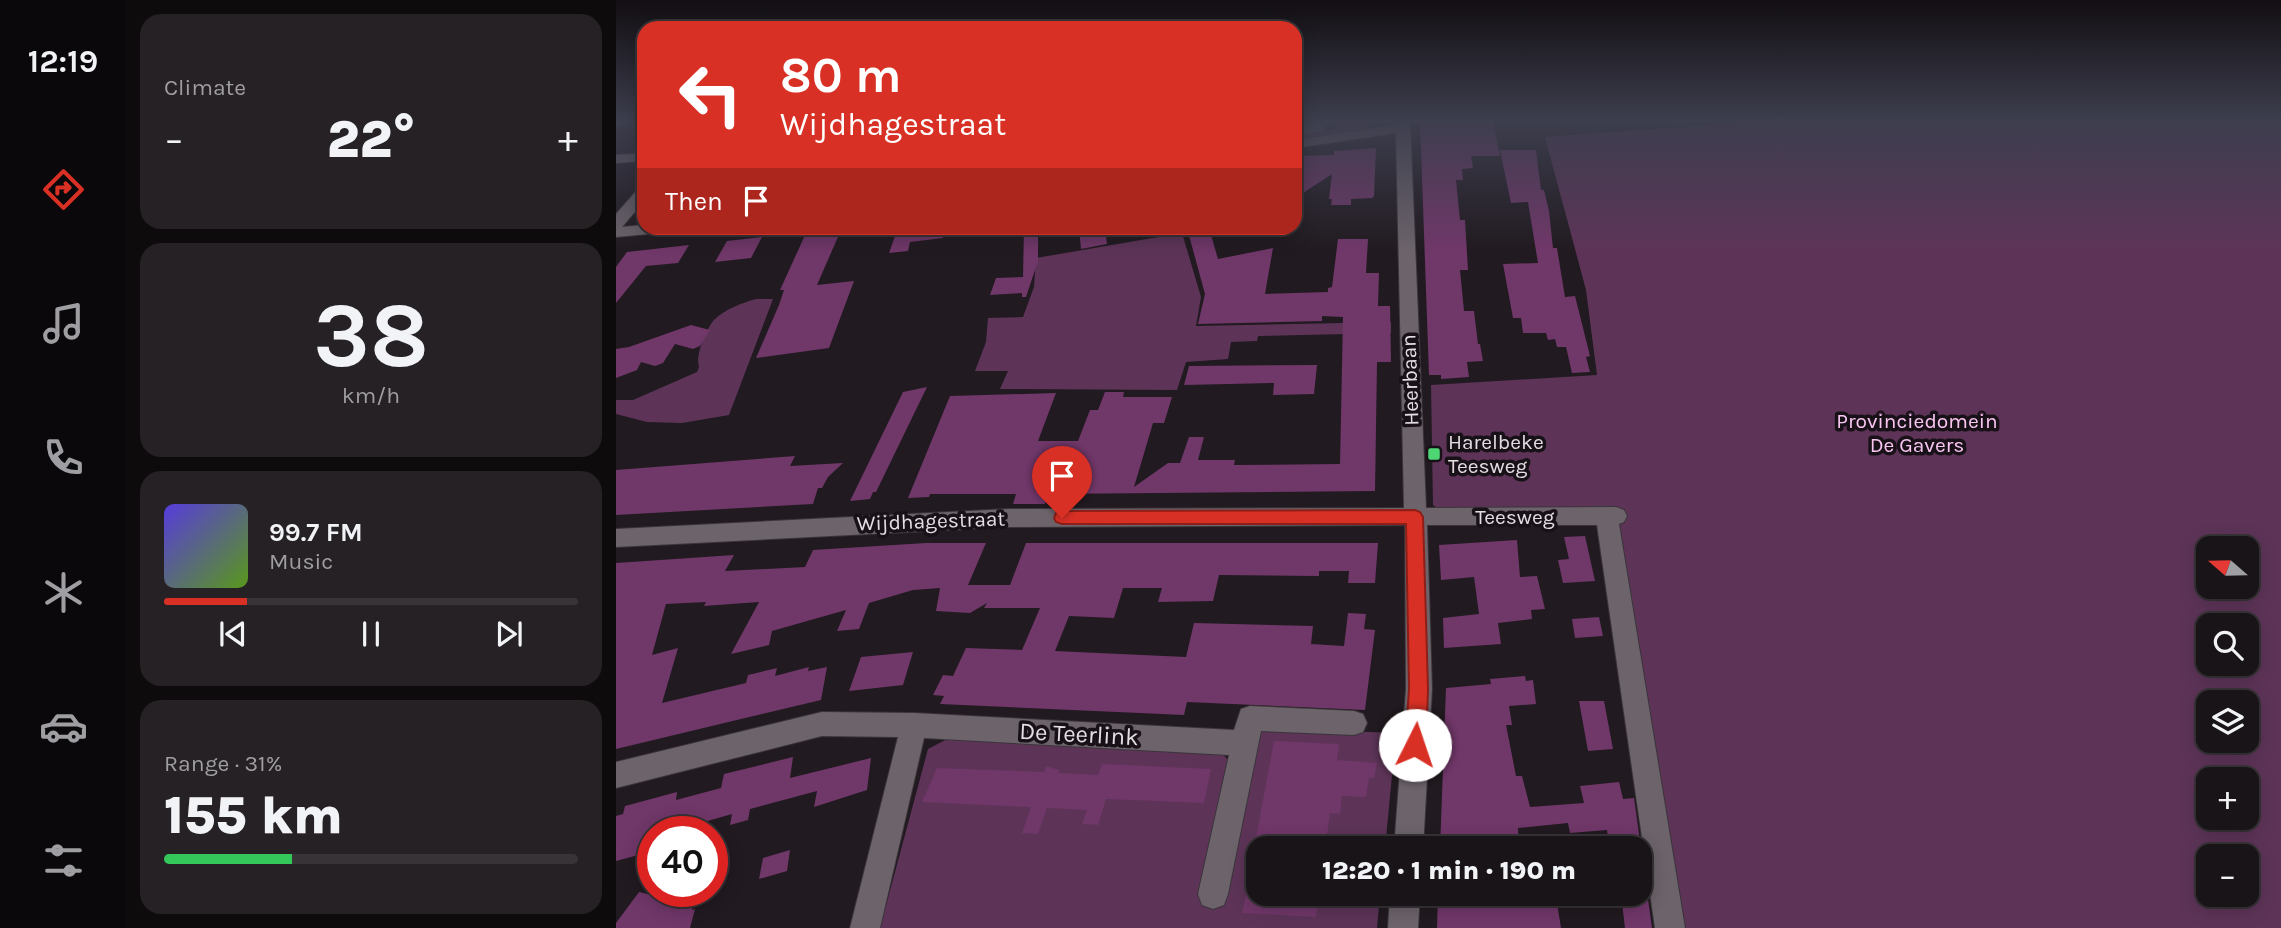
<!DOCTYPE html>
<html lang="en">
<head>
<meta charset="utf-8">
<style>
	body { margin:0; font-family:Karla,sans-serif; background:#262125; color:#f1f3f6; height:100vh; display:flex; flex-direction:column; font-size:26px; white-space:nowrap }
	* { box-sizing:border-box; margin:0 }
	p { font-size:23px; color:#9f9ea2 }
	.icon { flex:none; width:38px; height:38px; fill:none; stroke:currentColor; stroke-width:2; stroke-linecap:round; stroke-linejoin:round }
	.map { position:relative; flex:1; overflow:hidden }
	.details { display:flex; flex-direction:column; gap:14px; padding:14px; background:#0e0b0d; width:490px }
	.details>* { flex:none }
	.banner { position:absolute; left:21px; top:21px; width:665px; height:214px; border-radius:21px; box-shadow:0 4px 18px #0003,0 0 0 2px #373337; background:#d93025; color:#fff; overflow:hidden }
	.needle { width:46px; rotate:290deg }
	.controls { position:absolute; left:1580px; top:536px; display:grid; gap:14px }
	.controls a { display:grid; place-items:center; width:63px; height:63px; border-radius:14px; background:#191418; box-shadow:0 4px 18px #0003,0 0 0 2px #373337; font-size:35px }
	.speed { position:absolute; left:21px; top:816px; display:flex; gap:14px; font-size:35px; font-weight:700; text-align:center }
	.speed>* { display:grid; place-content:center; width:91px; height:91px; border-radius:50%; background:#191418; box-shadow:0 4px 18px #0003,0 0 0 2px #373337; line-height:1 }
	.speed .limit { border:10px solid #d22; background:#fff; color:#111 }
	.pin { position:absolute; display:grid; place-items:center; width:60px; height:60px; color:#fff; margin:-72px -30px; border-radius:50% 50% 50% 0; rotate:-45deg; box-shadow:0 0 7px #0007 }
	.pin .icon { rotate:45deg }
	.me { position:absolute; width:77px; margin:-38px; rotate:4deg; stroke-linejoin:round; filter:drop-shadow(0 0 5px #0008) }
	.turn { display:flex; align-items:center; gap:24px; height:147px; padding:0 28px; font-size:32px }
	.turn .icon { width:91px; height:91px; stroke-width:2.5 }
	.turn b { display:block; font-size:49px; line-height:60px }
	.then { display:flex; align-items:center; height:66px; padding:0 28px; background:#0003; gap:14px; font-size:26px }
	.big { font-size:52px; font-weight:800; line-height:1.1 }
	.details .widget { flex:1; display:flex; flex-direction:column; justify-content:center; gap:10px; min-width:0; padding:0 24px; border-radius:21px; background:#262125 }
	.details .dial { align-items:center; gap:0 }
	.dial b { font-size:91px; line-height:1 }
	.song { display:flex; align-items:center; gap:21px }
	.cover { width:84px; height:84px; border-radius:10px; background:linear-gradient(135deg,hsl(250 70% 55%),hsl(90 70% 35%)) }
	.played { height:7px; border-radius:4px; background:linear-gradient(90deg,#d93025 20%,#373337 20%) }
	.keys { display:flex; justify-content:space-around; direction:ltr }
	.heat { display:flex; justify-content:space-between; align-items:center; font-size:38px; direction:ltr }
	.charge { height:10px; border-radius:5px; background:linear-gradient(90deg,#34c759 31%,#373337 0) }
	.trip { position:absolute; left:630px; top:836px; width:406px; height:70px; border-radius:21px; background:#191418; box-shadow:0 4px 18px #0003,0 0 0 2px #373337; font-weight:800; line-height:70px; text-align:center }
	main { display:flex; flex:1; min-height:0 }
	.tab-bar { display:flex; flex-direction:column; width:126px; justify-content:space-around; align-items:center; background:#0a080a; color:#9f9ea2 }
	.tab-bar .icon { width:49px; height:49px }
	.tab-bar .selected { color:#d93025 }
	.tab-bar b { font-size:32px; color:#f1f3f6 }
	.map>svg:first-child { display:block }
	.green { fill:#5d3458; fill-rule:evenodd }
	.building { fill:#703769 }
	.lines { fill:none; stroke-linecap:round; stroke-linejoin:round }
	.minor-casing { stroke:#3b353a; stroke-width:2 }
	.minor { fill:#6c636b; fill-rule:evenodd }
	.route { fill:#d93025; stroke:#8d1f18; stroke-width:2 }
	.poi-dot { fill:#4ed675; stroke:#181117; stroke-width:2.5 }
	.labels { text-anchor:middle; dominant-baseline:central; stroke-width:7; stroke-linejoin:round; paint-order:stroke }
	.street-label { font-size:21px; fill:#e4dee3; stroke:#181117 }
	.park-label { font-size:21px; fill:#f9c5f1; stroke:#181117 }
	.poi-label { font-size:21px; fill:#e4dee3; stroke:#181117; text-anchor:start }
	.near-street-label { font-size:24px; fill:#e4dee3; stroke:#181117 }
</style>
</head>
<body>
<main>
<nav class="tab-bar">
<b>12:19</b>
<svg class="icon selected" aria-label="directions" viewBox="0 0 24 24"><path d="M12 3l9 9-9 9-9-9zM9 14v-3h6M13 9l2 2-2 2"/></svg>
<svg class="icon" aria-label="music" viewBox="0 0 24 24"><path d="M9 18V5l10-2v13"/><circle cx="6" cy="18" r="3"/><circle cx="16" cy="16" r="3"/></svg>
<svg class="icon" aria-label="phone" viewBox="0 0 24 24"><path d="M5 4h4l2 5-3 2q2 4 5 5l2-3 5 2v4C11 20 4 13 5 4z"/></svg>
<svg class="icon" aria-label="climate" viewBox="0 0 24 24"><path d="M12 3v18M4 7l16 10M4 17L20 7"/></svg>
<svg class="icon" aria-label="car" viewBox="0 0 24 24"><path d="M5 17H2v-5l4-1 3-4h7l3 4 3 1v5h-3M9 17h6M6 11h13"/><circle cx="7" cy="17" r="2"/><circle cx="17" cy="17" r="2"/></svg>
<svg class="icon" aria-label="filters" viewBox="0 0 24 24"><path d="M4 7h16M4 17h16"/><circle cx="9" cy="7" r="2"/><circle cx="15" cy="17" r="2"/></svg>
</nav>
<section class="details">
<div class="widget"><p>Climate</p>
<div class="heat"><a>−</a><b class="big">22°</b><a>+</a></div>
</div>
<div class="widget dial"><b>38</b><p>km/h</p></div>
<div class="widget">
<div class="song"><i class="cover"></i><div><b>99.7 FM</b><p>Music</p></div></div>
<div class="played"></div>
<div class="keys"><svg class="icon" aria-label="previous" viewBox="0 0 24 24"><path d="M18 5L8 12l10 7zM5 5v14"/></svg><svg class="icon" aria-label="pause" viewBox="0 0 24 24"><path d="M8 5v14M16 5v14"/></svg><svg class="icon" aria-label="next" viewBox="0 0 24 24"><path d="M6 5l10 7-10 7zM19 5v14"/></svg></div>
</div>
<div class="widget"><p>Range · 31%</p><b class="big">155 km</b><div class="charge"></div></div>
</section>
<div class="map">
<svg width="1665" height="928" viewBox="0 0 1665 928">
	<rect width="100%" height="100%" fill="#211a20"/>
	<!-- green -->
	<path class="green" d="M715 121H752L754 128 679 140V135L718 129Z
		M1151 121H1665V928H1061L1000 521 824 511 817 505 815 385 981 375 970 290 929 137ZM1592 548H1631V586H1592ZM1592 625H1631V663H1592ZM1592 702H1631V740H1592ZM1592 779H1631V817H1592ZM1592 856H1631V894H1592Z
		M566 233 585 297 580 326 775 322V333L642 336 641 341 615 342 612 359 570 362 561 390 384 389 392 371H359L370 342 372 318 407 317 418 287 420 258Z
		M140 299H157L113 415 66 423 31 422 0 414V400H17L81 372 83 367C79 356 90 329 98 320 109 309 126 303 140 299Z
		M642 728 780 733 769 849H642V894H764L761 928H264L312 749 335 737 606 753 616 765Z"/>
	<!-- building -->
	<path class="building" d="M804 121H877L884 156H855L857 168 846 169 847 180H840L844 220H849L852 270H844L848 311H858L862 344H864L867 361 851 362 853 377 825 379V375H813Z
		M760 148 758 196 756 198 735 199V205H715L716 199H713L716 174 687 193 679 189V156L718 155V151Z
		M884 150H920L925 190H928L933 211 937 248H941L949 297 959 296 974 356 970 357 974 372 956 373 950 347H941L939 339 932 340 930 333H907L905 318H897L887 264 922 263 912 202 895 203Z
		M282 228H326L327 238 294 242 292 251 273 253Z
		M408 228H422V261L410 297H406V293L374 295 380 278 407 277Z
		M463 228H489L491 244 465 249Z
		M571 228H593L602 259 657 248 649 294 712 292V288L716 287 722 239H752L750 273H763L762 306H774L775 362H761L759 491 432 494 429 504H397L400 494H314L313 497 292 498 334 396 440 393 422 441H462L474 410H482L489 392H508L507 397H556L548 423H537L518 487 552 463H564L573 437H588L582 460H619L618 465 724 464 727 317 706 316V321L582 324 589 294Z
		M225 230 201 285 238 281 213 348 140 358 163 305 168 290H164L190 233Z
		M146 237 135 258 99 262 111 241Z
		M73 245 62 263 30 266 0 303V267L11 252Z
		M75 325 94 330 84 346 77 349 59 344 47 363 39 366 25 362 21 370 0 378V349L13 347Z
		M701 365 698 394 657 395 658 383 568 385 573 366Z
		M311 387 260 492H257L254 499 234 501 287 392Z
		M179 456 174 466 227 463 212 477 206 488H202L197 504 0 515V470Z
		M969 536 979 581 947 583 942 560 953 559 948 537Z
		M901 540 904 577 921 576 929 609 915 610 916 619 882 623 885 644 828 648 827 618 863 614 858 577 825 580 823 545Z
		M310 543H370L352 585H394L410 543H762L759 583H732L733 571H703V576L603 575 597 601 542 602 546 588H507L498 618 453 616 439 651 570 657 578 623 697 626 695 644 728 646 732 613 750 614 748 629 759 630 749 710 571 702 568 715 324 704 328 696 317 695 327 675 337 676 350 648 406 650 424 608H368L371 603 354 613 320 611 324 588 297 590 253 603 243 629 221 631 230 610 156 631 153 645 115 654 143 602 88 606 90 602 50 604 36 655 62 648 46 703 130 683 132 675 161 668 159 676 193 667 192 671 211 667 205 700 0 749V563L118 555 109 571 189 567 197 550Z
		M983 617 987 636 959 638 956 619Z
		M297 652 287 685 233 691 245 657Z
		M909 676 910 681 917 680 920 704 893 706 896 725H890L900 776H906L914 807 968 803 964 786 1003 782 1007 799 1018 798 1036 928H1009L1005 894H1024V849H993L991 830 954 833 952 823 902 828 903 849H824L830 688 875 684 874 679Z
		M963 701H988L997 749 972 751Z
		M658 741 723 744 721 760 761 763 758 778H753L750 797 726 796 724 814 714 813 709 849H638Z
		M177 757 174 778 255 758 251 790 198 807 201 791 134 809 132 820 114 825 116 814 67 828 66 831H37V851L0 861V816L7 814 9 806 61 792 60 800 105 788 108 774Z
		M486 764 595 769 588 803 490 799 482 825 466 824 471 810 431 808 422 834 406 833 415 807 306 802 321 768 428 772 430 766 443 770 442 773 482 775Z
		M174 850 171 871 143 879 147 858Z
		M23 892 77 905 76 910 79 909 74 928H0V923Z
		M630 894H703L700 917 626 913Z
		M822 894H905V907L941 903 945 928H821Z"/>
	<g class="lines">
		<defs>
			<path id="minor" d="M0 121H9L0 127Z
				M701 121H717L705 131 679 136V128Z
				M780 121H794L810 508 1000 507 1008 510 1011 516 1008 522 1003 524 1069 928H1039L981 525H811L816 689 807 849H778L790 689 789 525 392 527 0 547V529L392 509 788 508 780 133 679 148V140L780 125Z
				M28 153V161L0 163V155Z
				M28 186V201L6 227 28 225V228H51L43 233 0 237V214L23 188Z
				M634 706 738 711 747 714 751 723 747 732 738 735 645 731 612 894 608 905 597 909 586 905 582 894 613 755 308 738 264 928H234L282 737 206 736 0 788V762L206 712 298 713 618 730 625 709Z
				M774 894H804L802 928H772Z"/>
		</defs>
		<!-- minor casing -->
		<use href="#minor" class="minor-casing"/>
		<!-- minor -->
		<use href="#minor" class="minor"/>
	</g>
	<!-- sky -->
	<linearGradient id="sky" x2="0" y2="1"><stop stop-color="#120e12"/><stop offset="0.48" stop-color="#3d3e4e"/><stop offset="1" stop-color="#3d3e4e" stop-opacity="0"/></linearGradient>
	<rect width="1665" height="251" fill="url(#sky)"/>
	<!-- route -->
	<path class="route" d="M799 510 804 512 807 517 812 689 810 745 807 752 799 755 792 752 789 745 793 689 790 524H446L440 522 438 518 440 513 446 511Z"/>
	<!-- markers -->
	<rect class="poi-dot" x="811" y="447" width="14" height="14" rx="3.5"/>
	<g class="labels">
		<!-- street labels -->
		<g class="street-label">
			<text transform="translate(794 380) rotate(-92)">Heerbaan</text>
			<text x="899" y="517">Teesweg</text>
			<text transform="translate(315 521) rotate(-2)">Wijdhagestraat</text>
		</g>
		<!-- park labels -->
		<g class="park-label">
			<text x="1301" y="421">Provinciedomein<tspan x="1301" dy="24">De Gavers</tspan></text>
		</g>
		<!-- poi labels -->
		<g class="poi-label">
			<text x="832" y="442">Harelbeke<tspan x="832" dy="24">Teesweg</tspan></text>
		</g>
		<!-- near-street labels -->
		<g class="near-street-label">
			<text transform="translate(463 734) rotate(3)">De Teerlink</text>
		</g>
	</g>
</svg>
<div class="controls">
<a><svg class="needle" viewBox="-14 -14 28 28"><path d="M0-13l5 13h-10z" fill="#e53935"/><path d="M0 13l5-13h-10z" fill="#9f9ea2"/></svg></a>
<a><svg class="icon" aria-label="search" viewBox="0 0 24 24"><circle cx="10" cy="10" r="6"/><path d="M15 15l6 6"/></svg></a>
<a><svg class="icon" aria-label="layers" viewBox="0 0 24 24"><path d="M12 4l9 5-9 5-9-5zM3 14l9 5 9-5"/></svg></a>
<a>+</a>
<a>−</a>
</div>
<div class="speed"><div class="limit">40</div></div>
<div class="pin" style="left:446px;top:518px;background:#d93025"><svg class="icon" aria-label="arrive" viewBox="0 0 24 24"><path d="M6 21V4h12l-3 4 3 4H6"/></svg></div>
<svg class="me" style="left:799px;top:745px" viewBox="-20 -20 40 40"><circle r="19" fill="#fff"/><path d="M0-13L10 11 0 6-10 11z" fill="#d93025"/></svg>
<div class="trip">12:20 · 1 min · 190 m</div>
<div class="banner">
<div class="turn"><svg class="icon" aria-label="left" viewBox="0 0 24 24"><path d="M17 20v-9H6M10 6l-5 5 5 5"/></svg><div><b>80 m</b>Wijdhagestraat</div></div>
<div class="then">Then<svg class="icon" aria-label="arrive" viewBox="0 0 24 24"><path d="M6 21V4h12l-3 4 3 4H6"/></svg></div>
</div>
</div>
</main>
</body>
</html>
